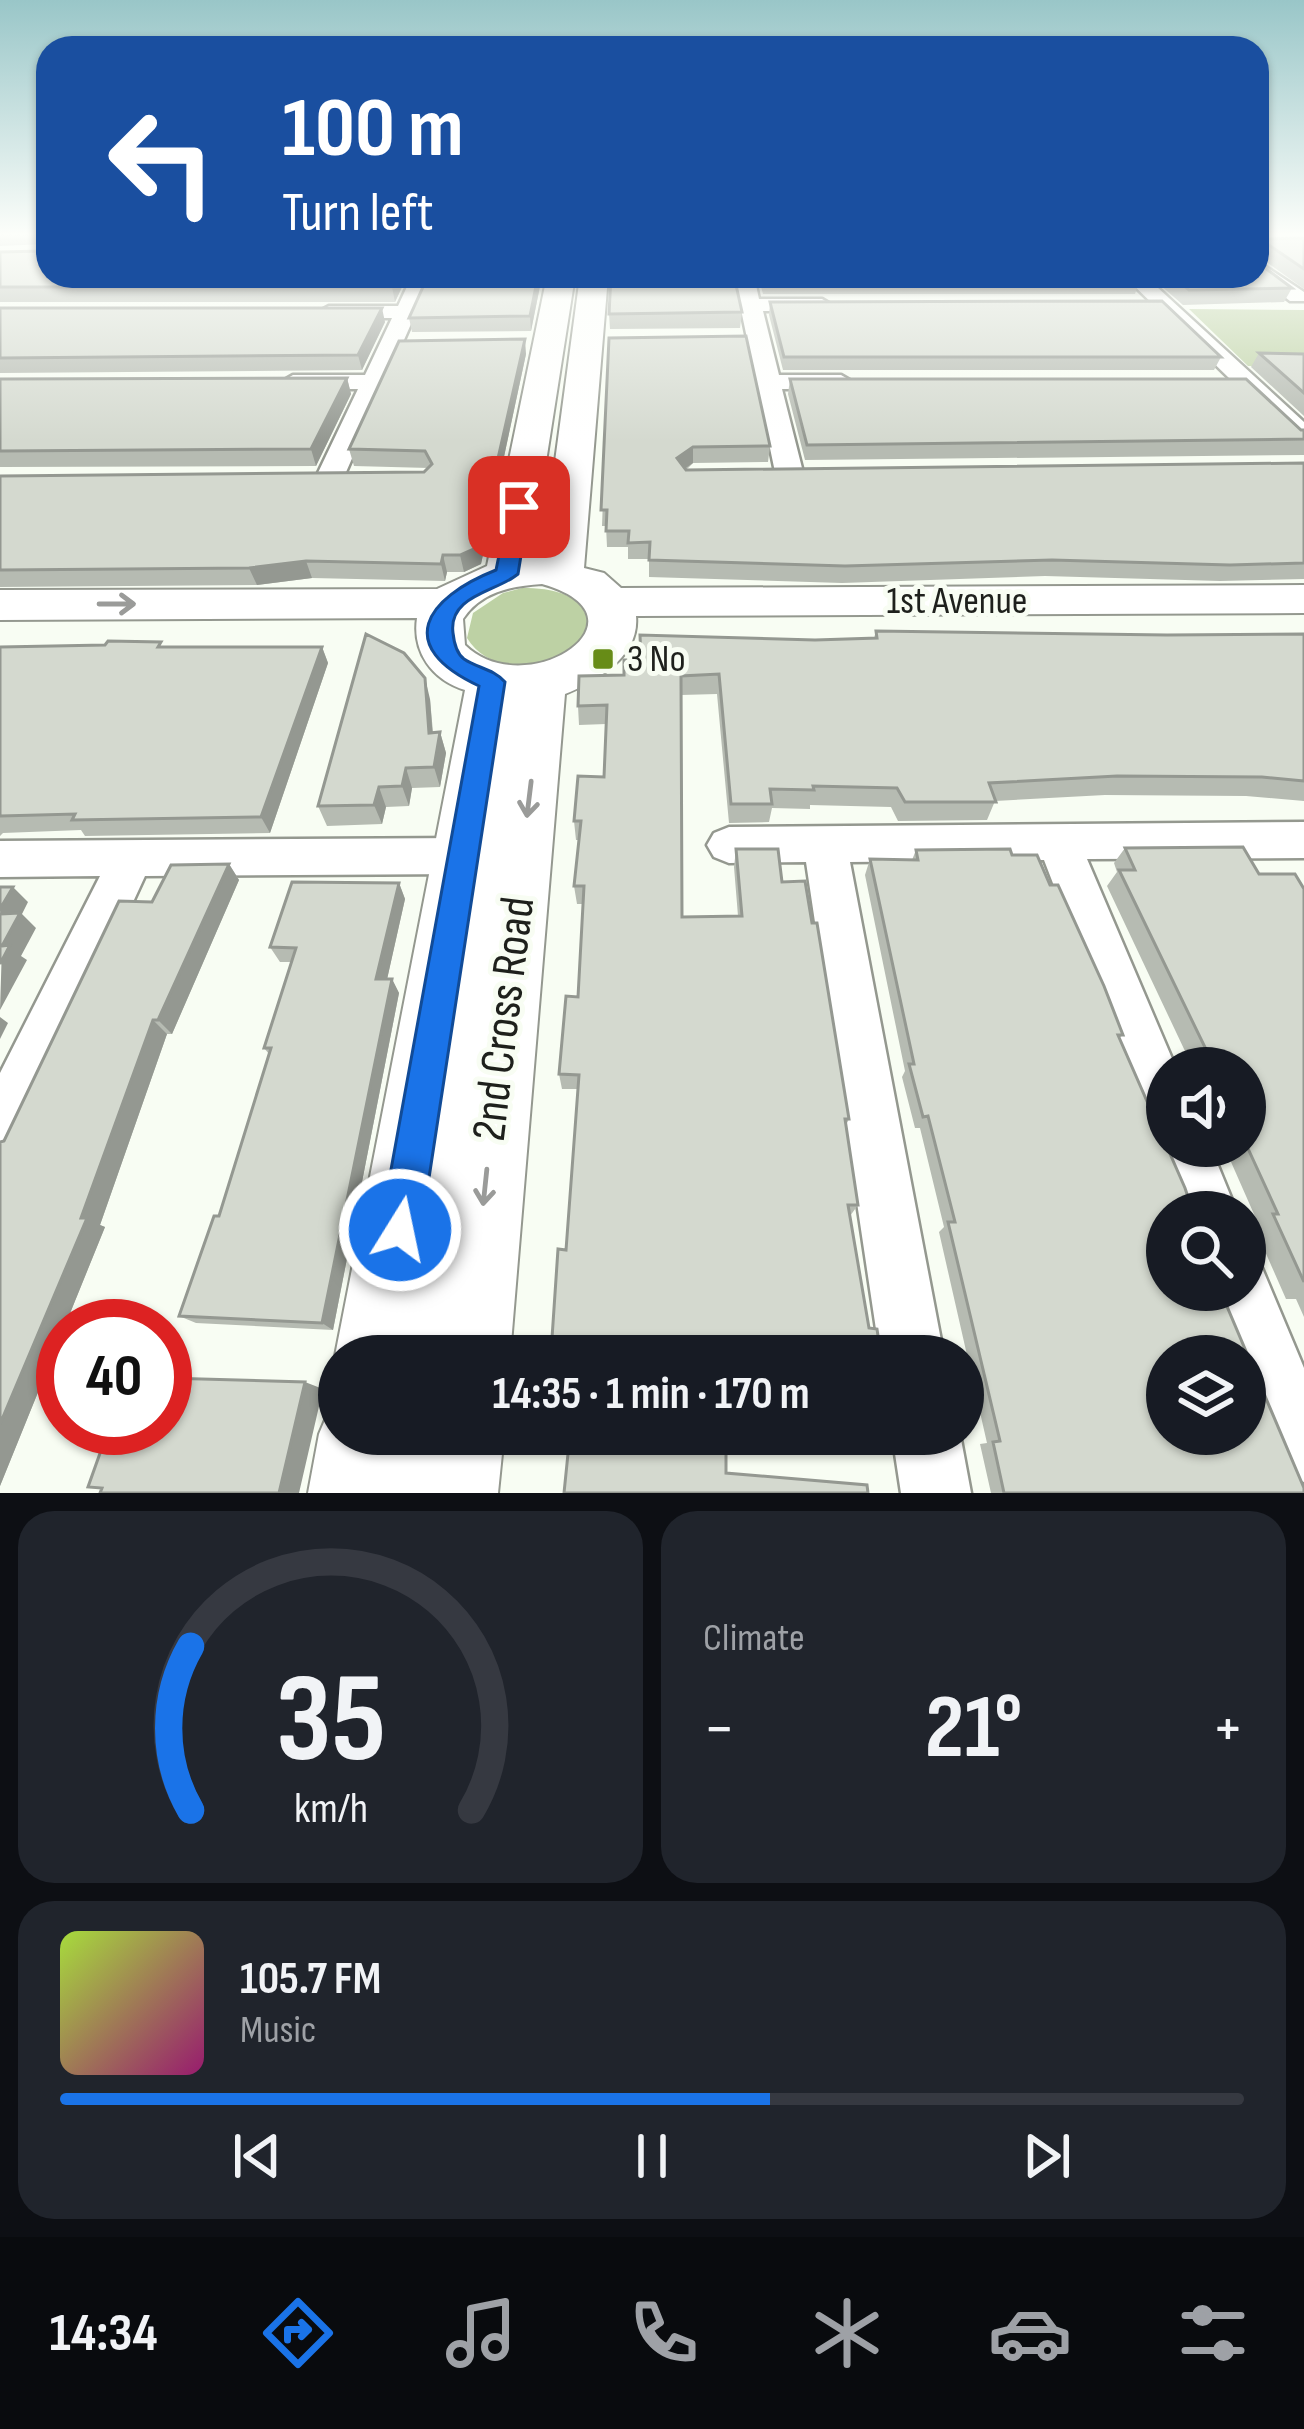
<!DOCTYPE html>
<html lang="en">
<head>
<meta charset="utf-8">
<style>
	body { margin:0; font-family:"Sofia Sans Condensed",sans-serif; background:#20242c; color:#f1f3f6; height:100vh; display:flex; flex-direction:column; font-size:45px; white-space:nowrap }
	* { box-sizing:border-box; margin:0 }
	p { font-size:39px; color:#9ea1a6 }
	.icon { flex:none; width:66px; height:66px; fill:none; stroke:currentColor; stroke-width:2; stroke-linecap:round; stroke-linejoin:round }
	.map { position:relative; height:1493px; overflow:hidden }
	.details { display:flex; flex-direction:column; gap:18px; padding:18px; background:#0d0f14; flex:1 }
	.details>* { flex:none }
	.top-card { position:absolute; left:36px; top:36px; width:1233px; height:252px; border-radius:36px; box-shadow:0 3px 9px #0004; background:#1a4fa0; color:#fff; overflow:hidden }
	.fabs { position:absolute; left:1146px; top:1047px; display:grid; gap:24px }
	.fabs a { display:grid; place-items:center; width:120px; height:120px; border-radius:50%; background:#171b24; box-shadow:0 3px 9px #0004; font-size:60px }
	.speed { position:absolute; left:36px; top:1299px; display:flex; gap:24px; font-size:60px; font-weight:700; text-align:center }
	.speed>* { display:grid; place-content:center; width:156px; height:156px; border-radius:50%; background:#171b24; box-shadow:0 3px 9px #0004; line-height:1 }
	.speed .limit { border:18px solid #d22; background:#fff; color:#111 }
	.pin { position:absolute; display:grid; place-items:center; width:102px; height:102px; color:#fff; margin:-51px; border-radius:24px; box-shadow:0 6px 18px #0006 }
	.me { position:absolute; width:132px; margin:-66px; rotate:10deg; stroke-linejoin:round; filter:drop-shadow(0 0 9px #0008) }
	.turn { display:flex; align-items:center; gap:42px; height:252px; padding:0 48px; font-size:54px }
	.turn .icon { width:156px; height:156px; stroke-width:2.5 }
	.turn b { display:block; font-size:84px; line-height:102px }
	.big { font-size:90px; font-weight:700; line-height:1.1 }
	.details .tile { flex:1; display:flex; flex-direction:column; justify-content:center; gap:18px; min-width:0; padding:0 42px; border-radius:36px; background:#20242c }
	.details .dial { align-items:center; gap:0 }
	.dial svg { height:312px; overflow:visible; fill:none; stroke:#363941; stroke-width:7; stroke-linecap:round; text-anchor:middle }
	.dial text { fill:#f1f3f6; stroke:none }
	.song { display:flex; align-items:center; gap:36px }
	.cover { width:144px; height:144px; border-radius:18px; background:linear-gradient(135deg,hsl(80 70% 55%),hsl(320 70% 35%)) }
	.played { height:12px; border-radius:6px; background:linear-gradient(90deg,#1a73e8 60%,#363941 60%) }
	.keys { display:flex; justify-content:space-around; direction:ltr }
	.heat { display:flex; justify-content:space-between; align-items:center; font-size:66px; direction:ltr }
	.details .tiles { flex:1; display:grid; gap:18px; grid-template-columns:1fr 1fr }
	.tile:last-child { grid-column:span 2 }
	.trip { position:absolute; left:318px; top:1335px; width:666px; height:120px; border-radius:60px; background:#171b24; box-shadow:0 3px 9px #0004; font-weight:700; line-height:120px; text-align:center }
	.dock { display:flex; height:192px; justify-content:space-around; align-items:center; background:#090b0e; color:#9ea1a6 }
	.dock .icon { width:84px; height:84px }
	.dock .on { color:#1a73e8 }
	.dock b { font-size:54px; color:#f1f3f6 }
	.map>svg:first-child { display:block }
	.green { fill:#bdd1a4 }
	.lines { fill:none; stroke-linecap:round; stroke-linejoin:round }
	.street-casing { stroke:#94988f; stroke-width:5 }
	.secondary-casing { stroke:#94988f; stroke-width:4 }
	.street { fill:#fff; fill-rule:evenodd }
	.secondary { fill:#fff; fill-rule:evenodd }
	.wall { fill:#b6bbb2 }
	.shaded-wall { fill:#949891 }
	.building { fill:#d4d9cf; stroke:#949891; stroke-width:3; fill-rule:evenodd }
	.oneway { stroke:#9a9b99 }
	.route { fill:#1a73e8; stroke:#114b97; stroke-width:3 }
	.poi-dot { fill:#678c17; stroke:#f8fdf3; stroke-width:4.5 }
	.labels { text-anchor:middle; dominant-baseline:central; stroke-width:10; stroke-linejoin:round; paint-order:stroke }
	.street-label { font-size:39px; fill:#1e201c; stroke:#f8fdf3 }
	.poi-label { font-size:39px; fill:#1e201c; stroke:#f8fdf3; text-anchor:start }
	.near-street-label { font-size:48px; fill:#1e201c; stroke:#f8fdf3 }
</style>
</head>
<body>
<div class="map">
<svg width="1304" height="1493" viewBox="0 0 1304 1493">
	<rect width="100%" height="100%" fill="#f8fdf3"/>
	<!-- green -->
	<path class="green" d="M1189 309 1304 310V367L1248 366Z
		M522 588C552 588 585 593 589 627 569 673 493 681 467 638L473 613 503 593Z"/>
	<g class="lines">
		<defs>
			<path id="street" d="M1257 261 1304 292V301H1290L1257 276Z
				M412 276H432L343 479 329 487 319 485 315 479 358 389H293L281 382 293 375H365L392 318H329L318 312 329 306H398Z
				M734 276H754L759 299H822L832 305 822 311H763L779 375H841L853 382 841 389H782L803 472 799 478H779L775 472Z
				M1124 276H1145L1304 422V444L1295 442Z
				M1304 822V858L1087 859 1176 1068H1167V1146H1210L1237 1212H1179L1154 1146 1159 1134 1148 1129 1044 860 850 862 944 1356H880L806 862 729 863 714 857 707 845 714 833 729 827Z
				M464 838 479 843 486 856 479 869 464 874 145 876 19 1150 0 1158V1073L100 876 0 877V841Z
				M1245 1261 1262 1268 1304 1368V1482L1280 1472 1245 1383V1356H1235L1209 1290H1245Z
				M892 1434H960L971 1493H901Z"/>
			<path id="secondary" d="M547 276H575L531 558H542L580 276H608L584 568 604 573 621 588 1304 585V613L636 616C640 656 597 681 565 694L510 1356H339V1367L335 1356 465 690C432 680 412 652 417 618L0 620V590L437 589 487 566ZM542 584C658 617 527 705 465 645L463 619C481 592 511 586 542 584Z
				M339 1399V1434H504L498 1493H308L319 1434 333 1401Z"/>
		</defs>
		<!-- street casing -->
		<use href="#street" class="street-casing"/>
		<!-- secondary casing -->
		<use href="#secondary" class="secondary-casing"/>
		<!-- street -->
		<use href="#street" class="street"/>
		<!-- secondary -->
		<use href="#secondary" class="secondary"/>
	</g>
	<!-- wall -->
	<path class="wall" d="M0 233H48V276H407L395 302H0V252L42 251 46 247 45 244 0 246Z
		M1257 233H1304H1262L1264 239 1304 238V289L1261 258V265L1292 288 1284 302 1183 305 1150 276H1257Z
		M428 276H542L531 331 412 332 409 318Z
		M758 276H1138L1140 279 1135 294H763Z
		M770 302 1221 357 1214 370H783L769 315Z
		M0 308 385 322 362 370 0 373Z
		M742 312 740 328 610 329 609 314Z
		M609 338 770 446 768 462 693 463 686 470 1304 463V579L1220 581 1045 576 842 583 649 577V559H628V547H607L606 526H602Z
		M1259 353 1304 354V416L1251 367Z
		M526 354 481 564 464 572H447L445 581 312 578 257 585 0 587V476L424 472 429 468 354 466 349 449Z
		M347 378 351 394 316 466 0 467V379Z
		M790 379 1304 439V455L805 460 788 394Z
		M876 631 1167 635 1304 634V801L1246 796 1105 795 995 801 987 820 898 821 891 807 810 805V809L772 808 769 822 729 823 717 694 681 695 682 917 738 916 734 867 736 849 782 882 849 1119 846 1125 858 1205 850 1216 869 1328 881 1356H553L551 1353 566 1250 578 1089H562L559 1074 578 997 583 904H577L574 886 579 840H576L574 821 604 777 606 724 579 725 578 706 624 675 815 640 874 638Z
		M0 647H322L328 663 270 833 85 836 81 830 3 833 0 836Z
		M430 699 433 732H440L446 753 440 787 412 788 409 806 386 807 382 824 327 826 318 806Z
		M1125 848 1259 874 1304 889V1317L1296 1299H1286L1253 1224 1257 1221 1224 1146H1245V1068H1193L1107 886 1117 872 1114 863Z
		M916 850 1012 855 1050 885 1123 1035 1119 1038 1167 1212 1304 1493H991L980 1444 987 1443 939 1232 944 1227 920 1128H915L902 1077 905 1071 865 875 870 859 912 860Z
		M229 864 239 880 172 1034H167L100 1225 105 1227 0 1486V1142L4 1141 152 902Z
		M399 883 405 899 387 979H392L399 993 333 1330 196 1323 179 1316 219 1216 269 1054 264 1048 292 962H280L270 947Z"/>
	<!-- shaded-wall -->
	<path class="shaded-wall" d="M398 276H407L395 302 392 287Z
		M538 276H542L531 331 530 316Z
		M382 308 385 322 362 370 358 355Z
		M525 339 526 354 481 564 464 572 460 555Z
		M347 378 351 394 316 466 311 449Z
		M693 447V463L677 474V458Z
		M443 555 447 572 445 581 441 564Z
		M306 561 312 578 257 585 249 568Z
		M322 647 328 663 270 833 261 817Z
		M425 678 430 699 434 753 429 733Z
		M440 732 446 753 440 787 434 767Z
		M406 768 412 788 409 806 402 786Z
		M379 787 386 807 382 824 374 805Z
		M229 864 239 880 172 1034 158 1020Z
		M399 883 405 899 384 993 376 979Z
		M13 887 28 902 22 914 36 928 21 956 27 960 0 1010 2 946 0 909Z
		M392 979 399 993 333 1330 322 1323Z
		M0 1017 8 1023 0 1039Z
		M153 1020 167 1034 100 1225 105 1227 0 1486V1424L81 1218Z
		M305 1382 323 1389 299 1493H279Z"/>
	<!-- building -->
	<path class="building" d="M42 233H48V276H398L392 287H0V252L42 251 46 247Z
		M1257 233H1262L1264 239 1304 238V269L1266 243 1260 244 1261 265 1292 288 1189 290 1173 276H1257Z
		M428 276H538L530 316 409 318Z
		M611 276H734L742 312 609 314Z
		M763 276H1138L1140 279 764 280Z
		M1162 301 1221 357H784L770 302Z
		M0 308H382L358 355 0 358Z
		M746 336 770 446 693 447 677 458 686 470 1304 463V563L1230 565 1052 560 845 566 649 560 650 542 628 543 629 531H606L607 510H601L609 338Z
		M525 339 478 547 460 555H443L441 564 306 561 249 568 0 570V476L424 472 432 464 425 451 349 449 399 341Z
		M1259 353 1304 354V393Z
		M347 378 311 449 0 451V379Z
		M790 379H1246L1301 430H1304V439L807 445Z
		M876 631 1167 635 1304 634V781L1262 777 1117 776 989 783 996 802H905L897 788 813 786 814 790 770 789 772 804H731L719 674 681 676 682 917 742 916 736 849H778L782 882 805 881 812 923H817L849 1119H845L858 1205H848L869 1328 877 1329 881 1356H579V1354L551 1353 558 1249 566 1250 579 1075 559 1074 566 996 578 997 584 886H574L581 821H574L578 776 604 777 607 705 578 706 579 676 624 675V660H641L640 635 815 640 877 638Z
		M366 634 404 653 425 678 429 733 440 732 434 767 406 768 402 786 379 787 374 805 318 806Z
		M108 641 161 642 158 647H322L261 817 72 820 75 814 0 816V647L105 645Z
		M1243 847 1259 874H1295L1304 889V1282L1273 1214H1278L1245 1142V1068H1215L1119 870H1135L1125 848Z
		M1010 849 1012 855H1037L1050 885H1058L1104 986 1123 1035H1118L1185 1188 1193 1212H1167V1290H1220L1304 1488V1493H1004L993 1442 1000 1441 948 1222H955L928 1116 923 1117 909 1064H914L870 859 918 860 916 850ZM1167 1356H1245V1434H1167Z
		M229 864 158 1020H153L81 1218H87L0 1424V1142L4 1141 119 901 152 902 171 865Z
		M292 882 399 883 376 979H392L322 1323 179 1316 214 1216H219L271 1048H264L296 948 270 947Z
		M0 887H13L0 909Z
		M20 913 2 946 10 945 0 964V914Z
		M165 1378 305 1382 279 1493H100L102 1488 88 1487 109 1428H165Z
		M570 1434H726V1473L867 1485 868 1493H564Z"/>
	<!-- one-way arrows -->
	<defs><path id="oneway-shaft" d="M-6 0H5M1.5-3L5.5 0L1.5 3" fill="none" stroke-width="1.6" stroke-linecap="round" stroke-linejoin="round" transform="scale(3)"/></defs>
	<g class="oneway">
		<use href="#oneway-shaft" transform="translate(117 604)"/>
		<use href="#oneway-shaft" transform="translate(529 799) rotate(97)"/>
		<use href="#oneway-shaft" transform="translate(485 1187) rotate(96)"/>
	</g>
	<!-- sky -->
	<linearGradient id="sky" x2="0" y2="1"><stop stop-color="#99c6c8"/><stop offset="0.53" stop-color="#fcfefa"/><stop offset="1" stop-color="#fcfefa" stop-opacity="0"/></linearGradient>
	<rect width="1304" height="442" fill="url(#sky)"/>
	<!-- route -->
	<path class="route" d="M519 501 529 507 518 574C497 592 448 595 453 633 454 643 456 653 464 659 477 668 494 669 505 682L421 1230 415 1244 400 1250 386 1244 380 1230 479 686C393 646 425 598 496 570L509 507Z"/>
	<!-- markers -->
	<rect class="poi-dot" x="591" y="647" width="24" height="24" rx="6"/>
	<g class="labels">
		<!-- street labels -->
		<g class="street-label">
			<text x="957" y="601">1st Avenue</text>
		</g>
		<!-- poi labels -->
		<g class="poi-label">
			<text x="627" y="659">3 No</text>
		</g>
		<!-- near-street labels -->
		<g class="near-street-label">
			<text transform="translate(504 1019) rotate(-83)">2nd Cross Road</text>
		</g>
	</g>
</svg>
<div class="fabs">
<a><svg class="icon" aria-label="sound" viewBox="0 0 24 24"><path d="M4 9h4l5-4v14l-5-4H4zM17 9q2 3 0 6"/></svg></a>
<a><svg class="icon" aria-label="search" viewBox="0 0 24 24"><circle cx="10" cy="10" r="6"/><path d="M15 15l6 6"/></svg></a>
<a><svg class="icon" aria-label="layers" viewBox="0 0 24 24"><path d="M12 4l9 5-9 5-9-5zM3 14l9 5 9-5"/></svg></a>
</div>
<div class="speed"><div class="limit">40</div></div>
<div class="pin" style="left:519px;top:507px;background:#d93025"><svg class="icon" aria-label="arrive" viewBox="0 0 24 24"><path d="M6 21V4h12l-3 4 3 4H6"/></svg></div>
<svg class="me" style="left:400px;top:1230px" viewBox="-20 -20 40 40"><circle r="17" fill="#1a73e8" stroke="#fff" stroke-width="3"/><path d="M0-11L8 9 0 5-8 9z" fill="#fff"/></svg>
<div class="trip">14:35 · 1 min · 170 m</div>
<div class="top-card">
<div class="turn"><svg class="icon" aria-label="left" viewBox="0 0 24 24"><path d="M17 20v-9H6M10 6l-5 5 5 5"/></svg><div><b>100 m</b>Turn left</div></div>
</div>
</div>
<section class="details">
<div class="tiles">
<div class="tile dial"><svg viewBox="0 0 100 80">
<path d="M14 69A42 42 0 1 1 86 69"/>
<path d="M14 69A42 42 0 0 1 14 27" stroke="#1a73e8"/>
<text x="50" y="56" font-size="32" font-weight="700">35</text>
<text x="50" y="72" font-size="11">km/h</text>
</svg></div>
<div class="tile"><p>Climate</p>
<div class="heat"><a>−</a><b class="big">21°</b><a>+</a></div>
</div>
<div class="tile">
<div class="song"><i class="cover"></i><div><b>105.7 FM</b><p>Music</p></div></div>
<div class="played"></div>
<div class="keys"><svg class="icon" aria-label="previous" viewBox="0 0 24 24"><path d="M18 5L8 12l10 7zM5 5v14"/></svg><svg class="icon" aria-label="pause" viewBox="0 0 24 24"><path d="M8 5v14M16 5v14"/></svg><svg class="icon" aria-label="next" viewBox="0 0 24 24"><path d="M6 5l10 7-10 7zM19 5v14"/></svg></div>
</div>
</div>
</section>
<nav class="dock">
<b>14:34</b>
<svg class="icon on" aria-label="directions" viewBox="0 0 24 24"><path d="M12 3l9 9-9 9-9-9zM9 14v-3h6M13 9l2 2-2 2"/></svg>
<svg class="icon" aria-label="music" viewBox="0 0 24 24"><path d="M9 18V5l10-2v13"/><circle cx="6" cy="18" r="3"/><circle cx="16" cy="16" r="3"/></svg>
<svg class="icon" aria-label="phone" viewBox="0 0 24 24"><path d="M5 4h4l2 5-3 2q2 4 5 5l2-3 5 2v4C11 20 4 13 5 4z"/></svg>
<svg class="icon" aria-label="climate" viewBox="0 0 24 24"><path d="M12 3v18M4 7l16 10M4 17L20 7"/></svg>
<svg class="icon" aria-label="car" viewBox="0 0 24 24"><path d="M5 17H2v-5l4-1 3-4h7l3 4 3 1v5h-3M9 17h6M6 11h13"/><circle cx="7" cy="17" r="2"/><circle cx="17" cy="17" r="2"/></svg>
<svg class="icon" aria-label="filters" viewBox="0 0 24 24"><path d="M4 7h16M4 17h16"/><circle cx="9" cy="7" r="2"/><circle cx="15" cy="17" r="2"/></svg>
</nav>
</body>
</html>
